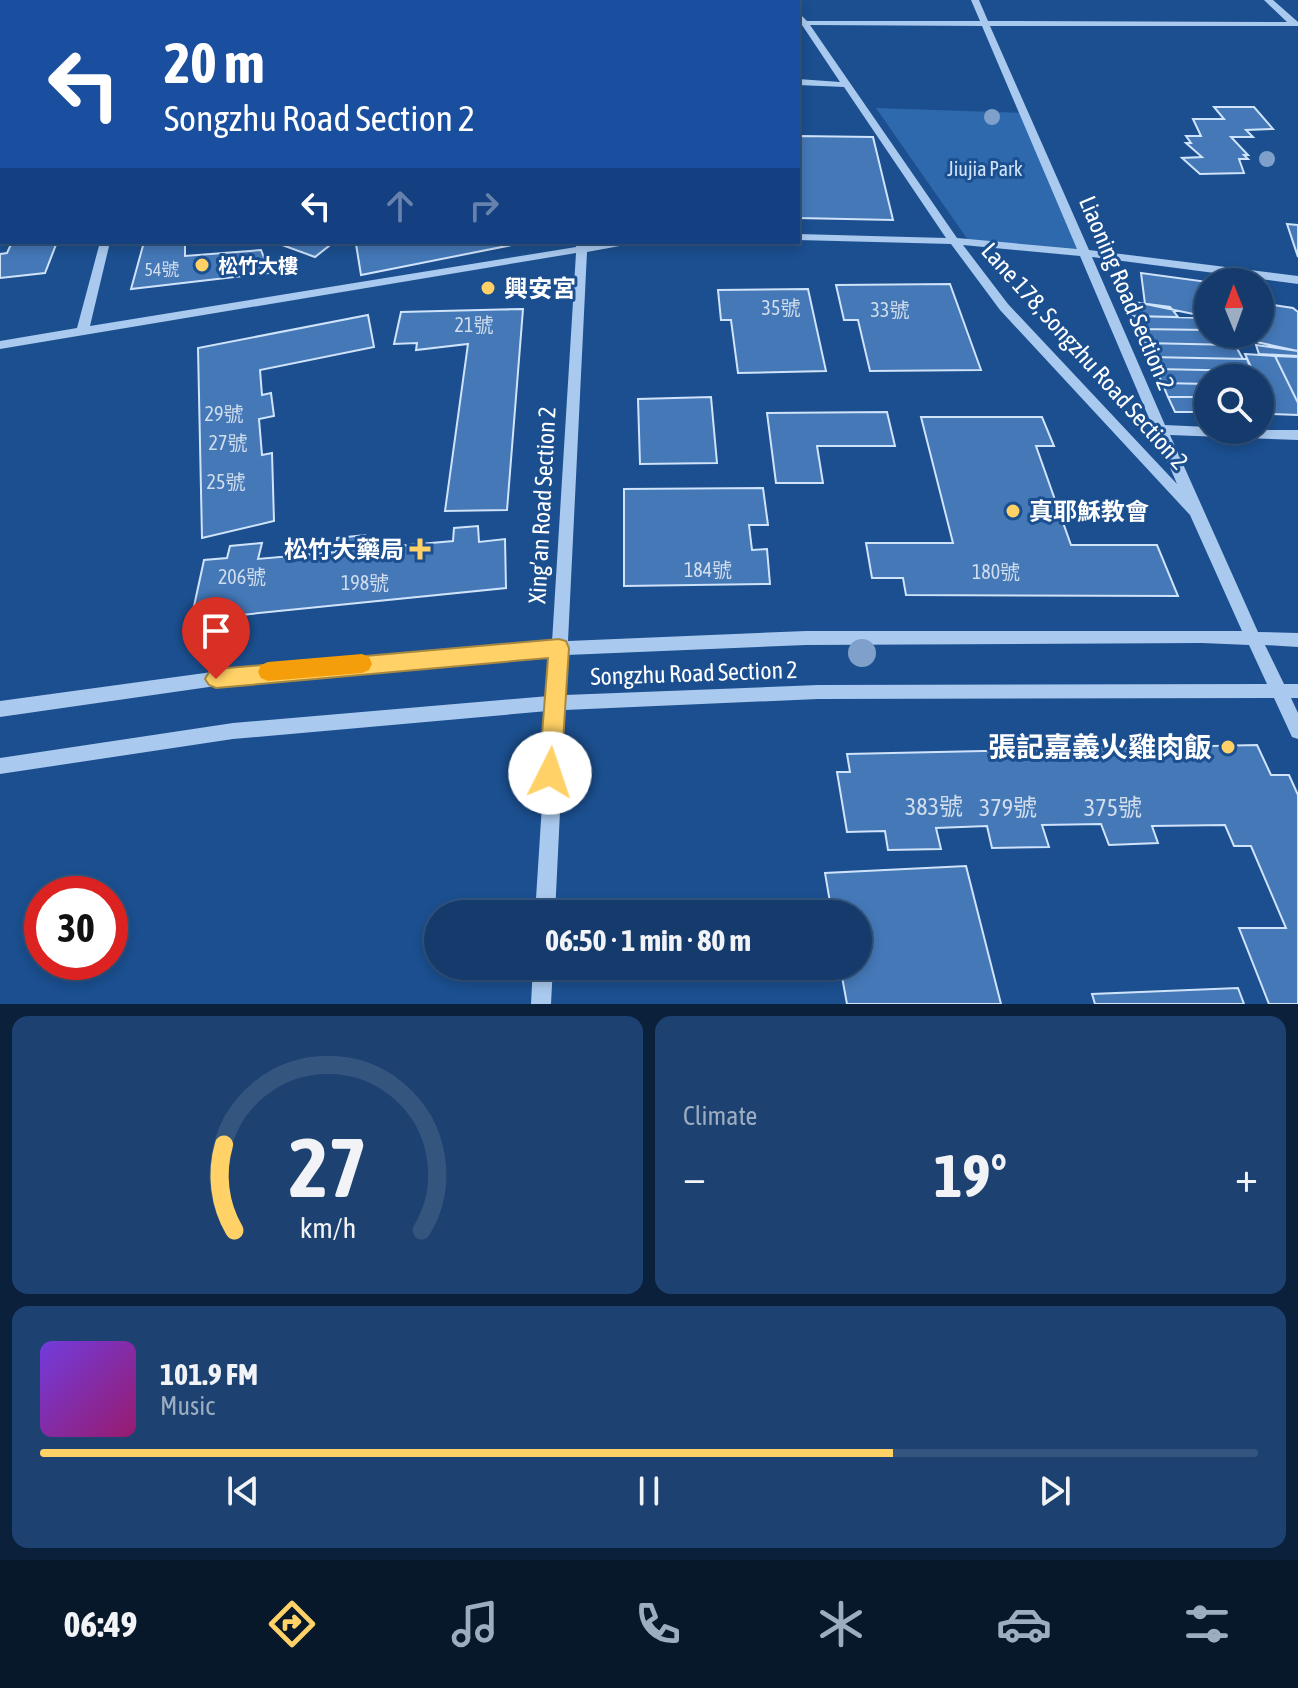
<!DOCTYPE html>
<html lang="en">
<head>
<meta charset="utf-8">
<style>
	body { margin:0; font-family:"Asap Condensed","Noto Sans TC",sans-serif; background:#1d4271; color:#f1f3f6; height:100vh; display:flex; flex-direction:column; font-size:30px; white-space:nowrap }
	* { box-sizing:border-box; margin:0 }
	p { font-size:26px; color:#9dadc1 }
	.icon { flex:none; width:44px; height:44px; fill:none; stroke:currentColor; stroke-width:2; stroke-linecap:round; stroke-linejoin:round }
	.map { position:relative; height:1004px; overflow:hidden }
	.details { display:flex; flex-direction:column; gap:12px; padding:12px; background:#0b203b; flex:1 }
	.details>* { flex:none }
	.guide { position:absolute; left:0px; top:0px; width:800px; height:244px; box-shadow:0 4px 12px #0003,0 0 0 2px #33557e; background:#1a4fa0; color:#fff; overflow:hidden }
	.needle { width:52px; rotate:359deg }
	.controls { position:absolute; left:1194px; top:268px; display:grid; gap:16px }
	.controls a { display:grid; place-items:center; width:80px; height:80px; border-radius:50%; background:#143b6b; box-shadow:0 4px 12px #0003,0 0 0 2px #33557e; font-size:40px }
	.speed { position:absolute; left:24px; top:876px; display:flex; gap:16px; font-size:40px; font-weight:700; text-align:center }
	.speed>* { display:grid; place-content:center; width:104px; height:104px; border-radius:50%; background:#143b6b; box-shadow:0 4px 12px #0003,0 0 0 2px #33557e; line-height:1 }
	.speed .limit { border:12px solid #d22; background:#fff; color:#111 }
	.pin { position:absolute; display:grid; place-items:center; width:68px; height:68px; color:#fff; margin:-82px -34px; border-radius:50% 50% 50% 0; rotate:-45deg; box-shadow:0 0 8px #0007 }
	.pin .icon { rotate:45deg }
	.me { position:absolute; width:88px; margin:-44px; rotate:4deg; stroke-linejoin:round; filter:drop-shadow(0 0 6px #0008) }
	.turn { display:flex; align-items:center; gap:28px; height:168px; padding:0 32px; font-size:36px }
	.turn .icon { width:104px; height:104px; stroke-width:2.5 }
	.turn b { display:block; font-size:56px; line-height:68px }
	.lanes { display:flex; align-items:center; height:76px; padding:0 32px; background:#0003; justify-content:center; gap:40px; direction:ltr }
	.lanes .off { opacity:.35 }
	.big { font-size:60px; font-weight:700; line-height:1.1 }
	.details .tile { flex:1; display:flex; flex-direction:column; justify-content:center; gap:12px; min-width:0; padding:0 28px; border-radius:16px; background:#1d4271 }
	.details .dial { align-items:center; gap:0 }
	.dial svg { height:208px; overflow:visible; fill:none; stroke:#33557e; stroke-width:7; stroke-linecap:round; text-anchor:middle }
	.dial text { fill:#f1f3f6; stroke:none }
	.song { display:flex; align-items:center; gap:24px }
	.cover { width:96px; height:96px; border-radius:12px; background:linear-gradient(135deg,hsl(260 70% 55%),hsl(320 70% 35%)) }
	.played { height:8px; border-radius:4px; background:linear-gradient(90deg,#ffd166 70%,#33557e 70%) }
	.keys { display:flex; justify-content:space-around; direction:ltr }
	.heat { display:flex; justify-content:space-between; align-items:center; font-size:44px; direction:ltr }
	.details .tiles { flex:1; display:grid; gap:12px; grid-template-columns:1fr 1fr }
	.tile:last-child { grid-column:span 2 }
	.trip { position:absolute; left:424px; top:900px; width:448px; height:80px; border-radius:40px; background:#143b6b; box-shadow:0 4px 12px #0003,0 0 0 2px #33557e; font-weight:700; line-height:80px; text-align:center }
	.tab-bar { display:flex; height:128px; justify-content:space-around; align-items:center; background:#08182b; color:#9dadc1 }
	.tab-bar .icon { width:56px; height:56px }
	.tab-bar .selected { color:#ffd166 }
	.tab-bar b { font-size:36px; color:#f1f3f6 }
	.map>svg:first-child { display:block }
	.green { fill:#2e69ad }
	.building { fill:#4478b7; stroke:#cfe3fa; stroke-width:2 }
	.lines { fill:none; stroke-linecap:round; stroke-linejoin:round }
	.minor { fill:#a9c9ee; fill-rule:evenodd }
	.tree { fill:#7ea0ca }
	.route { fill:#ffd166; stroke:#a68842; stroke-width:2 }
	.slow { fill:#f59e0b }
	.poi-dot { fill:#ffd166; stroke:#1b4f8f; stroke-width:3 }
	.labels { text-anchor:middle; dominant-baseline:central; stroke-width:6; stroke-linejoin:round; paint-order:stroke }
	.far-number-label { font-size:18px; fill:#d0dded }
	.far-park-label { font-size:20px; fill:#cfe3fa; stroke:#1b4f8f }
	.far-poi-label { font-size:20px; font-weight:bold; fill:#fff; stroke:#1b4f8f; text-anchor:start }
	.number-label { font-size:20px; fill:#d0dded }
	.poi-label { font-size:24px; font-weight:bold; fill:#fff; stroke:#1b4f8f; text-anchor:start }
	.street-label { font-size:24px; fill:#fff; stroke:#1b4f8f }
	.near-number-label { font-size:24px; fill:#d0dded }
	.near-poi-label { font-size:28px; font-weight:bold; fill:#fff; stroke:#1b4f8f; text-anchor:end }
</style>
</head>
<body>
<div class="map">
<svg width="1298" height="1004" viewBox="0 0 1298 1004">
	<rect width="100%" height="100%" fill="#1b4f8f"/>
	<!-- green -->
	<path class="green" d="M876 108 1023 113 1079 250 968 240Z"/>
	<!-- building -->
	<path class="building" d="M1214 107H1254L1273 129 1246 130 1253 137H1231L1248 155H1244L1248 159H1239L1244 173 1200 174 1182 158 1202 157 1186 143H1191L1186 136H1201L1193 119H1224Z
		M798 136 873 137 893 220 798 218Z
		M1287 224 1298 225V257Z
		M12 242H57L45 273 0 278V254L7 253Z
		M144 242H185V256L261 250 270 273 131 289Z
		M274 242H334L315 257Z
		M370 242H527L361 275 356 244Z
		M1141 273 1208 282V317L1145 304Z
		M950 284 981 370 870 371 858 320H844L836 285Z
		M808 289 826 371 738 373 731 320H721L718 290Z
		M1125 301 1170 307 1178 317 1132 316Z
		M1260 303 1293 308 1298 312V351L1238 338 1237 334H1260Z
		M523 309 507 510 445 511 468 344 416 350 417 343 394 344 401 312Z
		M368 315 374 347 260 370 262 395 271 393 274 416 259 419 262 455 272 453 274 521 202 538 198 348Z
		M1132 316 1208 318V330L1138 329Z
		M1138 329 1208 330V334H1229L1235 345 1144 343Z
		M1144 343 1235 345 1243 359 1150 357Z
		M1256 345 1298 351V356L1259 354Z
		M1245 354 1275 356 1298 403V415L1272 414 1260 387V378H1256Z
		M1275 356 1298 357V403Z
		M1150 357 1247 359 1252 371 1156 369Z
		M1156 369 1252 371 1256 378H1208V384L1162 383Z
		M1162 383 1208 384V397H1168Z
		M711 397 717 463 640 464 638 399Z
		M1168 397H1208V412H1175Z
		M887 412 895 446H817L823 483H776L767 413Z
		M921 417H1042L1054 446H1036L1071 545H1157L1178 596 906 595 903 578H872L866 543H953Z
		M763 488 768 525H749L752 550 767 549 770 584 624 586V489Z
		M478 526 479 542 505 539 506 588 191 620 204 560 227 558 230 546 262 543 258 559 336 552 337 538 365 535 364 549 453 541 454 528Z
		M1257 745 1271 775H1289L1298 795V1004H1269L1239 928H1286L1251 846H1234L1225 825 1152 826 1158 843 1109 845 1101 824 1042 825 1049 847 992 848 987 826 936 828 941 849 888 850 885 831 847 832 837 772H850L847 754Z
		M966 866 1001 1004H847L840 966H858V914H832L825 873Z
		M1238 988 1244 1004H1095L1092 994Z"/>
	<g class="lines">
		<!-- minor -->
		<path class="minor" d="M125 0H133L124 2Z
			M442 0H472L475 2H445Z
			M588 0H596V2H588Z
			M783 0H791L792 2H784Z
			M971 0H979L988 21 1287 22 1264 0H1273L1298 22V26H990L1089 250 1298 276V284L1092 257 1165 425 1208 427V430H1298V440L1170 435 1258 632 1298 633V647L1265 645 1284 684H1298V698H1291L1298 713V739L1292 737 1274 698 818 699 565 710 555 914H535L548 711 233 739 0 774V758L233 723 549 696 551 656 271 678 0 717V701L271 664 552 642 576 253 0 349V341L77 328 100 242H110L90 326 576 247 577 242H587V245L630 242 625 245 587 252 568 641 806 631H1242L1190 515 1000 310 951 244 798 240V234L946 238 844 87 798 85V79L840 82 802 25H798V12L807 21H980ZM810 25 982 26 1077 249 957 238ZM963 245 1080 256 1177 484 1008 304ZM1202 643 1249 645 1267 684 818 685 565 695 567 655 806 645Z
			M0 12H2V16H0Z
			M0 107H2V113H0Z
			M2 139V145L0 146V140Z
			M533 966H553L551 1004H531Z"/>
	</g>
	<!-- trees -->
	<g class="tree">
		<circle cx="992" cy="117" r="8"/>
		<circle cx="1267" cy="159" r="8"/>
		<circle cx="862" cy="653" r="14"/>
	</g>
	<!-- route -->
	<path class="route" d="M559 639 566 641 569 648 561 773 558 781 550 784 542 781 539 773 548 658 216 688 209 685 205 679 209 672 216 669Z"/>
	<!-- slow -->
	<path class="slow" d="M362 654 369 657 372 664 369 670 362 673 268 681 261 678 258 672 261 665 268 662Z"/>
	<!-- markers -->
	<g class="poi-dot">
		<circle cx="202" cy="265" r="8"/>
		<circle cx="488" cy="288" r="8"/>
		<circle cx="1013" cy="511" r="8"/>
		<path d="M416 537h8v8h8v8h-8v8h-8v-8h-8v-8h8z"/>
		<circle cx="1228" cy="747" r="8"/>
	</g>
	<g class="labels">
		<!-- far-number labels -->
		<g class="far-number-label">
			<text x="162" y="269">54號</text>
		</g>
		<!-- far-park labels -->
		<g class="far-park-label">
			<text x="985" y="168">Jiujia Park</text>
		</g>
		<!-- far-poi labels -->
		<g class="far-poi-label">
			<text x="218" y="265">松竹大樓</text>
		</g>
		<!-- number labels -->
		<g class="number-label">
			<text x="781" y="307">35號</text>
			<text x="890" y="309">33號</text>
			<text x="474" y="324">21號</text>
			<text x="224" y="413">29號</text>
			<text x="228" y="442">27號</text>
			<text x="226" y="481">25號</text>
			<text x="708" y="569">184號</text>
			<text x="996" y="571">180號</text>
			<text x="242" y="576">206號</text>
			<text x="365" y="582">198號</text>
		</g>
		<!-- poi labels -->
		<g class="poi-label">
			<text x="504" y="288">興安宮</text>
			<text x="1029" y="511">真耶穌教會</text>
			<text x="404" y="549" text-anchor="end">松竹大藥局</text>
		</g>
		<!-- street labels -->
		<g class="street-label">
			<text transform="translate(1127 293) rotate(67)">Liaoning Road Section 2</text>
			<text transform="translate(1085 356) rotate(48)">Lane 178, Songzhu Road Section 2</text>
			<text transform="translate(542 505) rotate(-87)">Xing’an Road Section 2</text>
			<text transform="translate(694 673) rotate(-2)">Songzhu Road Section 2</text>
		</g>
		<!-- near-number labels -->
		<g class="near-number-label">
			<text x="934" y="806">383號</text>
			<text x="1008" y="807">379號</text>
			<text x="1113" y="807">375號</text>
		</g>
		<!-- near-poi labels -->
		<g class="near-poi-label">
			<text x="1212" y="747">張記嘉義火雞肉飯</text>
		</g>
	</g>
</svg>
<div class="controls">
<a><svg class="needle" viewBox="-14 -14 28 28"><path d="M0-13l5 13h-10z" fill="#e53935"/><path d="M0 13l5-13h-10z" fill="#9dadc1"/></svg></a>
<a><svg class="icon" aria-label="search" viewBox="0 0 24 24"><circle cx="10" cy="10" r="6"/><path d="M15 15l6 6"/></svg></a>
</div>
<div class="speed"><div class="limit">30</div></div>
<div class="pin" style="left:216px;top:679px;background:#d93025"><svg class="icon" aria-label="arrive" viewBox="0 0 24 24"><path d="M6 21V4h12l-3 4 3 4H6"/></svg></div>
<svg class="me" style="left:550px;top:773px" viewBox="-20 -20 40 40"><circle r="19" fill="#fff"/><path d="M0-13L10 11 0 6-10 11z" fill="#ffd166"/></svg>
<div class="trip">06:50 · 1 min · 80 m</div>
<div class="guide">
<div class="turn"><svg class="icon" aria-label="left" viewBox="0 0 24 24"><path d="M17 20v-9H6M10 6l-5 5 5 5"/></svg><div><b>20 m</b>Songzhu Road Section 2</div></div>
<div class="lanes"><svg class="icon" aria-label="left" viewBox="0 0 24 24"><path d="M17 20v-9H6M10 6l-5 5 5 5"/></svg><svg class="icon off" aria-label="ahead" viewBox="0 0 24 24"><path d="M12 20V5M6 11l6-6 6 6"/></svg><svg class="icon off" aria-label="right" viewBox="0 0 24 24"><path d="M7 20v-9h11M14 6l5 5-5 5"/></svg></div>
</div>
</div>
<section class="details">
<div class="tiles">
<div class="tile dial"><svg viewBox="0 0 100 80">
<path d="M14 69A42 42 0 1 1 86 69"/>
<path d="M14 69A42 42 0 0 1 10 36" stroke="#ffd166"/>
<text x="50" y="56" font-size="32" font-weight="700">27</text>
<text x="50" y="72" font-size="11">km/h</text>
</svg></div>
<div class="tile"><p>Climate</p>
<div class="heat"><a>−</a><b class="big">19°</b><a>+</a></div>
</div>
<div class="tile">
<div class="song"><i class="cover"></i><div><b>101.9 FM</b><p>Music</p></div></div>
<div class="played"></div>
<div class="keys"><svg class="icon" aria-label="previous" viewBox="0 0 24 24"><path d="M18 5L8 12l10 7zM5 5v14"/></svg><svg class="icon" aria-label="pause" viewBox="0 0 24 24"><path d="M8 5v14M16 5v14"/></svg><svg class="icon" aria-label="next" viewBox="0 0 24 24"><path d="M6 5l10 7-10 7zM19 5v14"/></svg></div>
</div>
</div>
</section>
<nav class="tab-bar">
<b>06:49</b>
<svg class="icon selected" aria-label="directions" viewBox="0 0 24 24"><path d="M12 3l9 9-9 9-9-9zM9 14v-3h6M13 9l2 2-2 2"/></svg>
<svg class="icon" aria-label="music" viewBox="0 0 24 24"><path d="M9 18V5l10-2v13"/><circle cx="6" cy="18" r="3"/><circle cx="16" cy="16" r="3"/></svg>
<svg class="icon" aria-label="phone" viewBox="0 0 24 24"><path d="M5 4h4l2 5-3 2q2 4 5 5l2-3 5 2v4C11 20 4 13 5 4z"/></svg>
<svg class="icon" aria-label="climate" viewBox="0 0 24 24"><path d="M12 3v18M4 7l16 10M4 17L20 7"/></svg>
<svg class="icon" aria-label="car" viewBox="0 0 24 24"><path d="M5 17H2v-5l4-1 3-4h7l3 4 3 1v5h-3M9 17h6M6 11h13"/><circle cx="7" cy="17" r="2"/><circle cx="17" cy="17" r="2"/></svg>
<svg class="icon" aria-label="filters" viewBox="0 0 24 24"><path d="M4 7h16M4 17h16"/><circle cx="9" cy="7" r="2"/><circle cx="15" cy="17" r="2"/></svg>
</nav>
</body>
</html>
